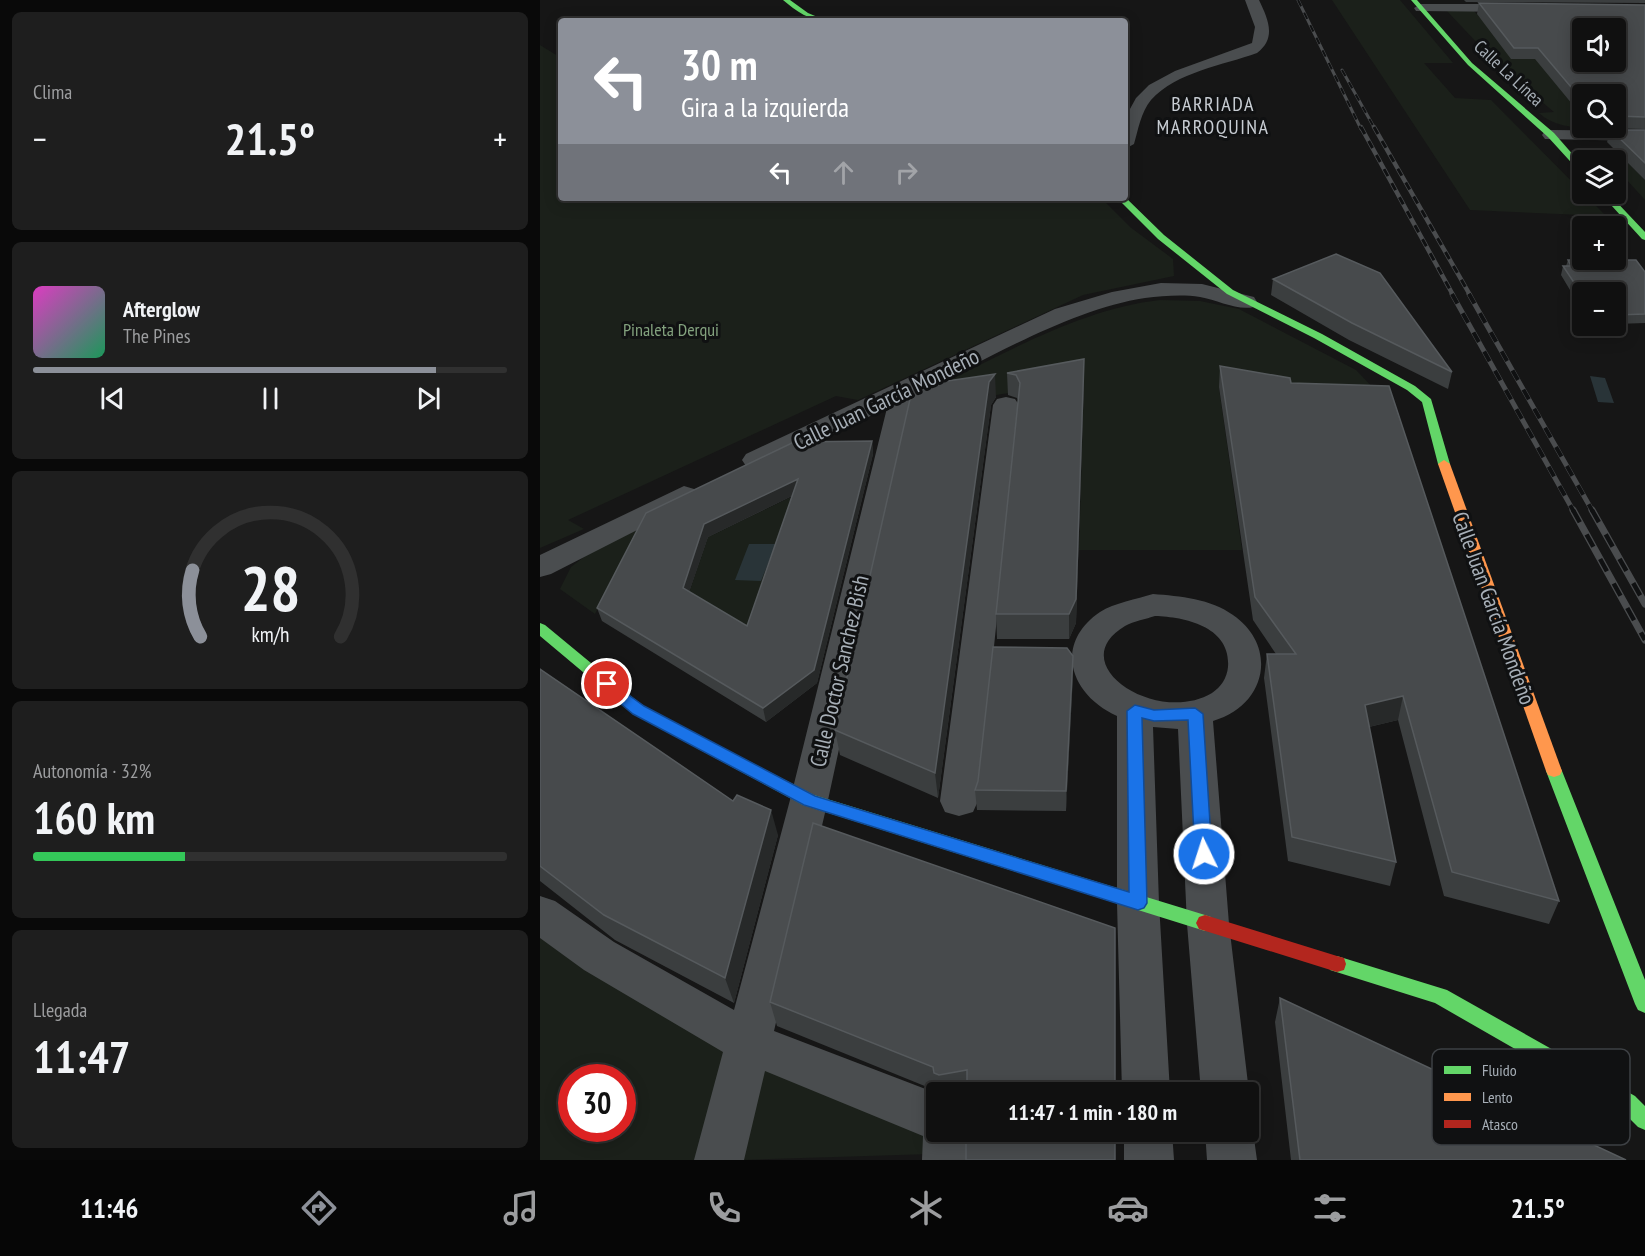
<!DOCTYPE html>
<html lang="es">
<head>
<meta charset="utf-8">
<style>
	body { margin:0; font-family:"PT Sans Narrow",sans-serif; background:#1e1e1e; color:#f1f3f6; height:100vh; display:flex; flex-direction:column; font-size:22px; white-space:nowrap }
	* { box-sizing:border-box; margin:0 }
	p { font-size:20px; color:#9c9d9f }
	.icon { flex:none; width:33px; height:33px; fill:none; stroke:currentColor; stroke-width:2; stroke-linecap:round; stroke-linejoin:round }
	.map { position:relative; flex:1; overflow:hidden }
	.drawer { display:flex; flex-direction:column; gap:12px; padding:12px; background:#090909; width:540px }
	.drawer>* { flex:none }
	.hud { position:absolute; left:18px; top:18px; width:570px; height:183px; border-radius:6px; box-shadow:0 3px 15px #0003,0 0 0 2px #303030; background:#8c9099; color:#fff; overflow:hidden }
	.controls { position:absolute; left:1032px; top:18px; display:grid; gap:12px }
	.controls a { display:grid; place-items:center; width:54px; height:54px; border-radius:6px; background:#101010; box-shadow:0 3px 15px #0003,0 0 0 2px #303030; font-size:30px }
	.speed { position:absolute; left:18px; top:1064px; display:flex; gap:12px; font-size:30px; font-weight:700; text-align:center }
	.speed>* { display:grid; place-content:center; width:78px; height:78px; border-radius:50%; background:#101010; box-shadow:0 3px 15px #0003,0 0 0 2px #303030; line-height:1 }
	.speed .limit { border:9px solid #d22; background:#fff; color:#111 }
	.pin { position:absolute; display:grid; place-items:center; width:51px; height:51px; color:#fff; margin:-26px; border:3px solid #fff; border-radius:50%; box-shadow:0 2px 6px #0007 }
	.me { position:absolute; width:66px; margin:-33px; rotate:356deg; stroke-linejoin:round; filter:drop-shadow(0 0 4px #0008) }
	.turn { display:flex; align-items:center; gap:21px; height:126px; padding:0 24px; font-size:27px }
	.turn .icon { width:78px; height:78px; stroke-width:2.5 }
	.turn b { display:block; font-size:42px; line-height:51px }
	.lanes { display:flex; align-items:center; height:57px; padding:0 24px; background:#0003; justify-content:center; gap:30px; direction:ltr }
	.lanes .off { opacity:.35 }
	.big { font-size:45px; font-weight:700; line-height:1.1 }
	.drawer .card { flex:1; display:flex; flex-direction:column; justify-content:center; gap:9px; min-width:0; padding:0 21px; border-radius:9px; background:#1e1e1e }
	.drawer .dial { align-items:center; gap:0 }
	.dial svg { height:156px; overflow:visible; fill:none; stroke:#303030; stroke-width:7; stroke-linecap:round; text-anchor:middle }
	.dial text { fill:#f1f3f6; stroke:none }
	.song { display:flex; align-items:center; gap:18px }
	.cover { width:72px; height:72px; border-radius:9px; background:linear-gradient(135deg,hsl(310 70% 55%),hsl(150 70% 35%)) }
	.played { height:6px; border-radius:3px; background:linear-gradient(90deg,#8c9099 85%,#303030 85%) }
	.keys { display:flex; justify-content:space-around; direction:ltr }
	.heat { display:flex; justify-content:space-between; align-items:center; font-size:33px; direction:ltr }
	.charge { height:9px; border-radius:4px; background:linear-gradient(90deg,#34c759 32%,#303030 0) }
	.trip { position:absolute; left:386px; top:1082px; width:333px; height:60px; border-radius:6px; background:#101010; box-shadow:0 3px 15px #0003,0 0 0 2px #303030; font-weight:700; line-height:60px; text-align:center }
	.tabs { display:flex; height:96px; justify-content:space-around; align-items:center; background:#060606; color:#9c9d9f }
	.tabs .icon { width:42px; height:42px }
	.tabs .current { color:#8c9099 }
	.tabs b { font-size:27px; color:#f1f3f6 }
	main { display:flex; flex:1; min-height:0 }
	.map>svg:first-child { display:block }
	.green { fill:#1b201a; fill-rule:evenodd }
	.water { fill:#293438 }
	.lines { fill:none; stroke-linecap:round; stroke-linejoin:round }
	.street { fill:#4a4d4f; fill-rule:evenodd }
	.fast { fill:#63d668; fill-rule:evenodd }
	.slow { fill:#ff974d; fill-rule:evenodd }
	.jam { fill:#b3261e; fill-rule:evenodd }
	.rail-far3-casing { stroke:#4a4c4e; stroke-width:3 }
	.rail-far2-casing { stroke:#4a4c4e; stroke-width:4.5 }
	.rail-far1-casing { stroke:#4a4c4e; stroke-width:5 }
	.rail-casing { stroke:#4a4c4e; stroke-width:7 }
	.rail-far3 { stroke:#101112; stroke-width:2; stroke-dasharray:7; stroke-linecap:butt }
	.rail-far2 { stroke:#101112; stroke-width:3; stroke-dasharray:8; stroke-linecap:butt }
	.rail-far1 { stroke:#101112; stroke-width:4; stroke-dasharray:11; stroke-linecap:butt }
	.rail { stroke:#101112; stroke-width:4.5; stroke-dasharray:14; stroke-linecap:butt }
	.wall { fill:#3b3e3f; fill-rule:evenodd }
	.shaded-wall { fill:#272929 }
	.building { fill:#474a4c; stroke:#565a5d; stroke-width:1.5; fill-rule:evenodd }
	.route { fill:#1a73e8; stroke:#114b97; stroke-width:1.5 }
	.labels { text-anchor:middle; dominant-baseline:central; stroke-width:6; stroke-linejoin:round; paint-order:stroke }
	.far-street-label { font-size:18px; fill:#a7afb7; stroke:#101112 }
	.far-park-label { font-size:18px; fill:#83a27e; stroke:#101112 }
	.far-neighbourhood-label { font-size:20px; letter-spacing:1.5px; fill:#c8cdd3; stroke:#101112 }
	.street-label { font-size:22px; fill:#a7afb7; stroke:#101112 }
	.key { fill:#101112; stroke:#3d4044; stroke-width:1.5 }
	.key-label { font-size:16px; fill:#a7afb7 }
</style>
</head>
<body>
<main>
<section class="drawer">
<div class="card"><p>Clima</p>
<div class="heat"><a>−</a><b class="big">21.5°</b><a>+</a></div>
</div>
<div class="card">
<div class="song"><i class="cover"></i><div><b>Afterglow</b><p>The Pines</p></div></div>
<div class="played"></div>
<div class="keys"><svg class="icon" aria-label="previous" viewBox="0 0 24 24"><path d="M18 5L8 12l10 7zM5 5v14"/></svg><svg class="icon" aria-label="pause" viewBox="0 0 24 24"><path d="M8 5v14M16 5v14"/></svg><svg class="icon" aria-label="next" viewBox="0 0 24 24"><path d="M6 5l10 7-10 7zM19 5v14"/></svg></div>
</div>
<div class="card dial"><svg viewBox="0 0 100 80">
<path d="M14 69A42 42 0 1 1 86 69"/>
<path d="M14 69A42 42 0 0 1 10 35" stroke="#8c9099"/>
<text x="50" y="56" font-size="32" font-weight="700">28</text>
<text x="50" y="72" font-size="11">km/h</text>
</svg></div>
<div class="card"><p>Autonomía · 32%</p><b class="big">160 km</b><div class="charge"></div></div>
<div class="card"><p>Llegada</p><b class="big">11:47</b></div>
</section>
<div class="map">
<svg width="1105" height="1160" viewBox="0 0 1105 1160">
	<rect width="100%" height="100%" fill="#161616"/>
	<!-- green -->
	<path class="green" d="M792 0H860L913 63H884L915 98 951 100 1066 216 930 210Z
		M907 11H934L945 23 1042 62H1076V94H1042V128H1052C1034 128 1013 126 999 113L1014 112 957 64Z
		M0 45 21 58V198H561L590 227 633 259 634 276 543 295 318 400 296 396 28 520 44 529 0 548Z
		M1079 154 1105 180V200L1076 168V160H1069L1064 155Z
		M620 300 660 301 699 309 816 370 841 396 679 388 702 550H539L544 381 375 408 377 395C454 360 537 309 620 300Z
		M249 498H258L205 636 146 601 168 537Z
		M98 527 55 614 20 589 31 567 53 550Z
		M0 937 185 1048 158 1160H0ZM32 1077H82V1128H32Z
		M220 1066 392 1130 391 1154 202 1160Z"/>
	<!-- water -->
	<path class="water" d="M1050 376 1065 378 1074 403 1058 402Z
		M209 544H236L221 581 195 580Z"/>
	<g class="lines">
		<!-- street -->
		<path class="street" d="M705 0H719C728 19 737 38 717 53 684 65 636 72 611 100 601 112 598 130 594 144L585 149V118L596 98 609 85 635 71 712 43 715 27Z
			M881 4H979L986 8 979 12 876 11 874 8Z
			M1011 130 1105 131V141L1005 139 1002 135 1005 131Z
			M621 283 662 284 714 297 717 302 714 307C697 311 678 300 660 297 642 294 623 296 605 298 531 309 444 361 376 394L288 800 234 1031 396 1093V1131H432V1160H382L383 1136 225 1071 204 1160H154L183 1052 44 970 0 938V896L15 901 74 942 194 1010 250 800 347 408 226 466 216 468 206 466 202 460 206 454 515 309 572 292Z
			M466 397 475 399 479 405 438 801 433 812 419 816 405 812 400 801 453 405 457 399Z
			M144 486 154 489 158 495 154 501 11 574 0 577V555Z
			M613 594C640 596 671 599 693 615 739 647 726 706 673 721L689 924 709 1092 708 1094 661 1092 647 924 638 729 613 727 619 903 630 1092H582L577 903V716C530 695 513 644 560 612 574 603 597 599 613 594ZM615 616C646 617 691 627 688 667 687 678 681 687 672 693 617 726 521 664 585 626 594 621 606 619 615 616Z
			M708 1118 713 1131 717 1160H667L665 1131H708Z
			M584 1131H632L634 1160H584Z"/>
		<!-- fast -->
		<path class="fast" d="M243 0H250L268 13 287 21C270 21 256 11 243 0Z
			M871 0H877L932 63 1014 133 1042 165V171H1039L1008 137 928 65Z
			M1061 194H1069L1105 232V240L1102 239Z
			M585 197 624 235 693 290 782 334 875 386 891 399 910 464 908 467 904 468 898 464 882 402 867 390 774 338 687 294 618 239 577 198Z
			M0 623 5 625 103 706 274 795 665 915 671 917 674 923 671 929 665 931 263 805 93 714 0 636Z
			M1014 765 1020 767 1022 771 1105 980V1013L1098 1010 1095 1004 1006 771 1008 767Z
			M797 956 907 990 1095 1096 1105 1106V1130L1098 1127 1081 1110 895 1003 790 970 788 964 790 958Z"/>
		<!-- slow -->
		<path class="slow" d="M904 460 910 464 1022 771 1020 775 1014 777 1008 775 1006 771 898 464Z"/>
		<!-- jam -->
		<path class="jam" d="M665 915 797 956 804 958 806 964 804 970 797 972 659 929 656 923 659 917Z"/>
		<defs>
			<path id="rail-far3" d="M758 0 821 129
				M802 70 835 129"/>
			<path id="rail-far2" d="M821 127 913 295
				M834 127 930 295"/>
			<path id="rail-far1" d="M912 294 1034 512
				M929 294 1053 512"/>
			<path id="rail" d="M1033 510 1105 640
				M1052 510 1105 604"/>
		</defs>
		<!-- rail-far3 casing -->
		<use href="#rail-far3" class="rail-far3-casing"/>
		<!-- rail-far2 casing -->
		<use href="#rail-far2" class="rail-far2-casing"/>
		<!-- rail-far1 casing -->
		<use href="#rail-far1" class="rail-far1-casing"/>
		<!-- rail casing -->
		<use href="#rail" class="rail-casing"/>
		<!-- rail-far3 -->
		<use href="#rail-far3" class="rail-far3"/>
		<!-- rail-far2 -->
		<use href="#rail-far2" class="rail-far2"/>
		<!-- rail-far1 -->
		<use href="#rail-far1" class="rail-far1"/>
		<!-- rail -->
		<use href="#rail" class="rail"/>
	</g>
	<!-- wall -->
	<path class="wall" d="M924 0H1105V3L926 2Z
		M939 3 1105 5V129L1053 128H1052H1076V94H1042V116L995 59H971L937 14Z
		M1071 130H1105V180L1067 142Z
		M1028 260 1105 272V323L1076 324V292H1042V320L1032 300 1033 295 1021 275 1023 266H1026Z
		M733 279 912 372 908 389 809 340 731 295Z
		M680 366 751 383 1019 901 1009 924 904 896 858 720 829 727 856 862 850 886 748 861 724 678 727 654H736L713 620 679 387Z
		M467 373 544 381 536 623 529 639H457L456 614 478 400 477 398 468 395Z
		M373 386 456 397 451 405 398 798 300 755 295 730Z
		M332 441 333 454 277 683 226 722 62 621 57 608 106 513ZM252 496 207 626 149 592 168 537Z
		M0 669 238 835 194 1003 75 940 0 881Z
		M533 675 526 811 437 810 435 790Z
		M740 998 1086 1160H751L735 1022Z
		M230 1002 575 1092H397V1091L237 1026Z"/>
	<!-- shaded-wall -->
	<path class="shaded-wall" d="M544 359V381L536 623 529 639V614Z
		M455 374 456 397 451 405 398 798 395 773 449 382Z
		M332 441 333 454 277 683 226 722 223 708Z
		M258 479 260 492 168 537 146 601 143 588 164 524Z
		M533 656V675L526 811V791Z
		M863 696 858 720 820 729 825 705Z
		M231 810 238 835 194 1003 185 978Z"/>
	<!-- building -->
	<path class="building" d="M939 3 1105 5V117L1076 116V94H1042V100L998 48H974ZM1042 28H1076V62H1042Z
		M1071 130H1105V163Z
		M796 254 840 273 912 372 812 323 733 279Z
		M1028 260H1096L1105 272V314L1076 315V292H1042V306L1035 291 1039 290 1023 266H1031Z
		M544 359 536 599 529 614H456L480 383 476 375 467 373Z
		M680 366 750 378 751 383 849 386 1019 901 912 872 863 696 825 705 856 862 752 837 727 654H756L715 597Z
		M455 374 449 382 395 773 295 730 373 386Z
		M332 441 274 670 223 708 57 608 106 513 254 442ZM258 479 207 626 143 588 164 524Z
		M453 647 527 648 533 656 526 791 435 790 438 781Z
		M0 669 193 801 197 795 231 810 185 978 64 915 0 866Z
		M273 823 575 928V1092H427V1070L399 1075 394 1073 393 1067 230 1002Z
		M740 998 1086 1160H760Z
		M431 1131H575V1160H426V1139L431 1137Z"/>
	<!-- route -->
	<path class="route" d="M67 679 104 706 275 796 589 892 587 711 595 705 614 710 655 708 663 714 672 854 670 859H658L655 854 648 720 614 721 602 718 607 903 604 908 598 910 264 805 93 714 62 688 60 684Z"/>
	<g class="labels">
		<!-- far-street labels -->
		<g class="far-street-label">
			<text transform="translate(969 73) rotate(43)">Calle La Línea</text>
		</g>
		<!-- far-park labels -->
		<g class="far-park-label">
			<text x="131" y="329">Pinaleta Derqui</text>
		</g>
		<!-- far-neighbourhood labels -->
		<g class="far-neighbourhood-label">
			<text x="673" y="104">BARRIADA<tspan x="673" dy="23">MARROQUINA</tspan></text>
		</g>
		<!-- street labels -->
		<g class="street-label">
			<text transform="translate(346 399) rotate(-26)">Calle Juan García Mondeño</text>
			<text transform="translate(954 608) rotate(70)">Calle Juan García Mondeño</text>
			<text transform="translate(299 671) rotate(-77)">Calle Doctor Sanchez Bish</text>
		</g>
	</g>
	<!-- legend -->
	<rect x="892" y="1049" width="198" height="96" rx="9" class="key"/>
	<rect x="904" y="1066" width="27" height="8" fill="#63d668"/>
	<rect x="904" y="1093" width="27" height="8" fill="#ff974d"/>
	<rect x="904" y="1120" width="27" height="8" fill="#b3261e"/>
	<g class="key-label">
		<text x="942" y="1076">Fluido</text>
		<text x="942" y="1103">Lento</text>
		<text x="942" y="1130">Atasco</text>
	</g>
</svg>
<div class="controls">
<a><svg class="icon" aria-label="sound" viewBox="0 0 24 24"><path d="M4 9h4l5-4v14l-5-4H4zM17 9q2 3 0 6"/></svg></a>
<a><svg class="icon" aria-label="search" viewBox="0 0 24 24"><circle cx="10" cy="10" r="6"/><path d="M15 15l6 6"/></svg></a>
<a><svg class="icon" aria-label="layers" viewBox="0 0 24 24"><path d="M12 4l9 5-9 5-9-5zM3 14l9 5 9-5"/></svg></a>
<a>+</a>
<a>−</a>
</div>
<div class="speed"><div class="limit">30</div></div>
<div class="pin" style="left:67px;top:684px;background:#d93025"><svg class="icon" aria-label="arrive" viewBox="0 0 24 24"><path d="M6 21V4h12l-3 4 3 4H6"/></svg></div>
<svg class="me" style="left:664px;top:854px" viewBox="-20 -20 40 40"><circle r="17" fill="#1a73e8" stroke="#fff" stroke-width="3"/><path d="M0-11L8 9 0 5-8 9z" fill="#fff"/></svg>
<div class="trip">11:47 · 1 min · 180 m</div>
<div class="hud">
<div class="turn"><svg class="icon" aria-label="left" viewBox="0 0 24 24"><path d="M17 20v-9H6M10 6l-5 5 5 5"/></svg><div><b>30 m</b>Gira a la izquierda</div></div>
<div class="lanes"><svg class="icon" aria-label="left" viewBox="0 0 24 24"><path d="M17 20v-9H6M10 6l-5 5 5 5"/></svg><svg class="icon off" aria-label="ahead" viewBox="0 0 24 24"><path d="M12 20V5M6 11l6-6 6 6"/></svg><svg class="icon off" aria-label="right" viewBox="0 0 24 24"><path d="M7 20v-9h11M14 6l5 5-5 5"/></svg></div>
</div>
</div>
</main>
<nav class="tabs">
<b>11:46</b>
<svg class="icon current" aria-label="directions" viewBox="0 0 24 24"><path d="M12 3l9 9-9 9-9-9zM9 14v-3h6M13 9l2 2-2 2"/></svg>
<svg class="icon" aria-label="music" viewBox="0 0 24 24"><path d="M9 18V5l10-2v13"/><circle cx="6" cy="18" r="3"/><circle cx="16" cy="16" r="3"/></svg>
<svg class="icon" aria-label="phone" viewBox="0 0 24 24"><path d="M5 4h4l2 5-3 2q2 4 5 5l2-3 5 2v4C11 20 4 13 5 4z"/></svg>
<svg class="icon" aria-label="climate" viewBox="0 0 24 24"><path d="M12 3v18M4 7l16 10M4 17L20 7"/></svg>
<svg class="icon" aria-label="car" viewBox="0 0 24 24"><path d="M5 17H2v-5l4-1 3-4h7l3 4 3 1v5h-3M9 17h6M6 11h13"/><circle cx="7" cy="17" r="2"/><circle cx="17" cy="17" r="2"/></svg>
<svg class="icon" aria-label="filters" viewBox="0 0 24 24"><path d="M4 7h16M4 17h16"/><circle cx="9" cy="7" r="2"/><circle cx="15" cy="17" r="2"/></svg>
<b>21.5°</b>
</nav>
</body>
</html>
